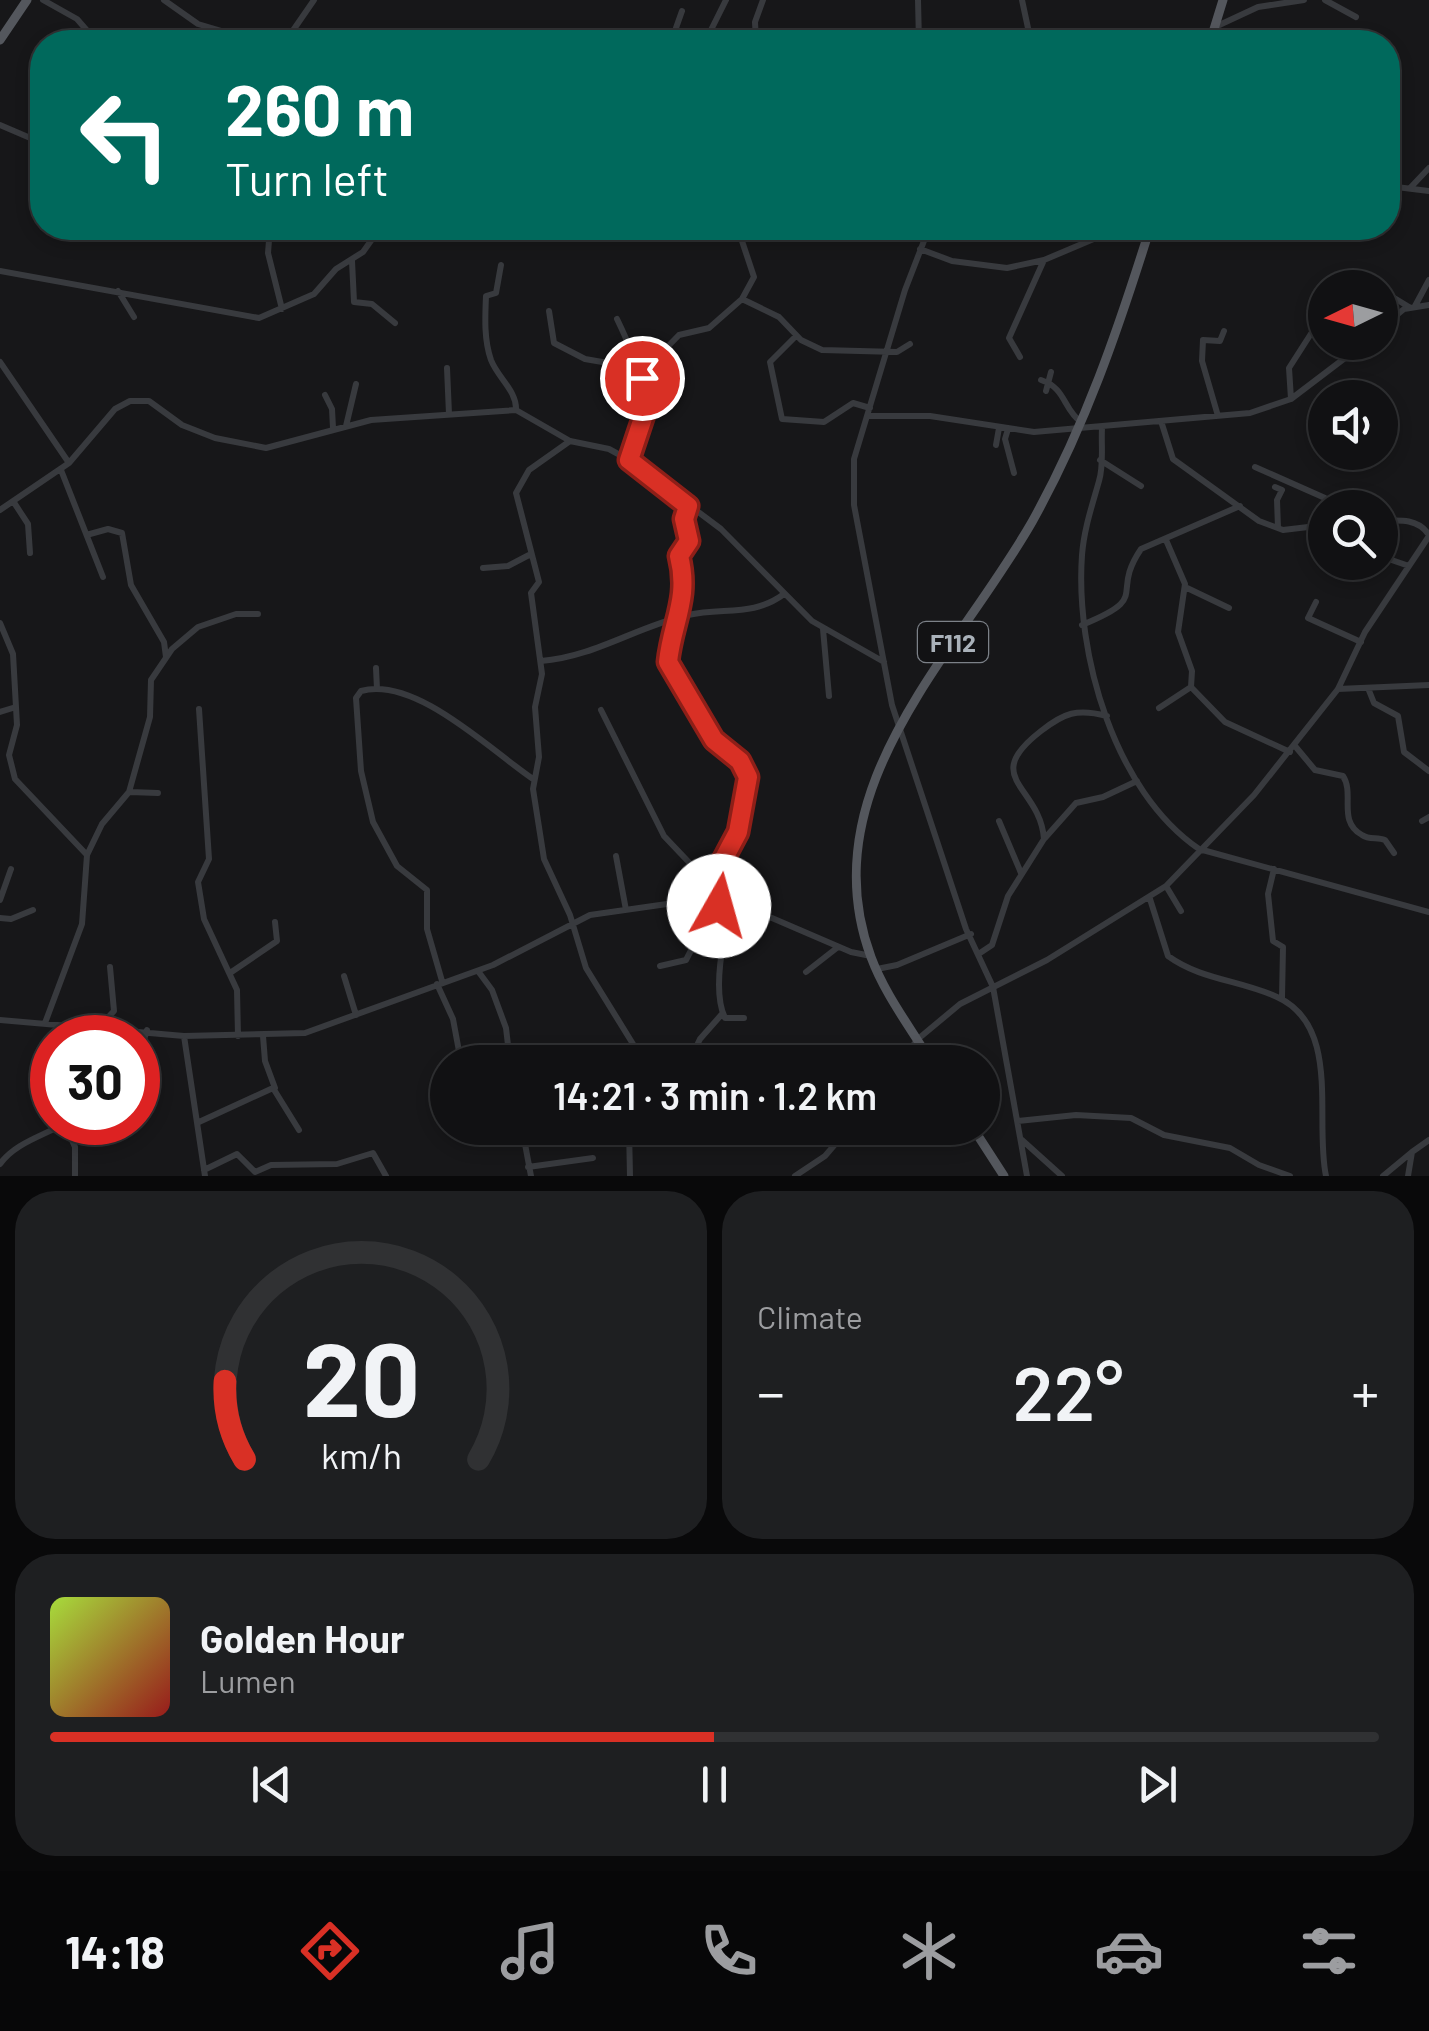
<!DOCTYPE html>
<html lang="en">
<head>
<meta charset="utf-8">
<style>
	body { margin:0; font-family:Barlow,sans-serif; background:#1e1f21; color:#f1f3f6; height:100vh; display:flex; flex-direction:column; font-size:38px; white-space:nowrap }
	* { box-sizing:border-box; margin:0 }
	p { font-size:32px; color:#9c9da0 }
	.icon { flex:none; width:55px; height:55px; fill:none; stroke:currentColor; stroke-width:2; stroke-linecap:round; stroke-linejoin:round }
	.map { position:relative; height:1176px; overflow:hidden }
	.side { display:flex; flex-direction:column; gap:15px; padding:15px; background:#09090a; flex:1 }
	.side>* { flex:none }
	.guide { position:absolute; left:30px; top:30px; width:1370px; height:210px; border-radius:40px; box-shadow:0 5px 15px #0003,0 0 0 2px #303133; background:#00695c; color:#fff; overflow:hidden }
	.needle { width:65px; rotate:265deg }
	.buttons { position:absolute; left:1308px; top:270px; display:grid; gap:20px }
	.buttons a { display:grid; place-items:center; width:90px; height:90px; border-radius:50%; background:#111113; box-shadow:0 5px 15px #0003,0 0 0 2px #303133; font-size:50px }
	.speed { position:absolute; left:30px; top:1015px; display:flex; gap:20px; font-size:50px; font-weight:700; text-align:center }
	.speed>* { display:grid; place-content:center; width:130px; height:130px; border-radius:50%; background:#111113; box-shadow:0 5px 15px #0003,0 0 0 2px #303133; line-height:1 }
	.speed .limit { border:15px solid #d22; background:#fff; color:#111 }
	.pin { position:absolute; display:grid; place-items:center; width:85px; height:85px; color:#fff; margin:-42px; border:5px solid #fff; border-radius:50%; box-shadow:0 2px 10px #0007 }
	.me { position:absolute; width:110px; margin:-55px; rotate:7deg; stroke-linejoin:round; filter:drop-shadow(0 0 8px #0008) }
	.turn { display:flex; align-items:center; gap:35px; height:210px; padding:0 30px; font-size:45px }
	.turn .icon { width:130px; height:130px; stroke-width:2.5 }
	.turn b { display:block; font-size:70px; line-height:85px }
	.big { font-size:75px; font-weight:600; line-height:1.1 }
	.side .widget { flex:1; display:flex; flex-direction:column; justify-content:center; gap:15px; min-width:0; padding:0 35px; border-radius:40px; background:#1e1f21 }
	.side .dial { align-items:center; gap:0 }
	.dial svg { height:260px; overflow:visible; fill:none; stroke:#303133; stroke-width:7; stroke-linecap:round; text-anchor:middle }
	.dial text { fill:#f1f3f6; stroke:none }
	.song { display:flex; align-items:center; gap:30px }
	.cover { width:120px; height:120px; border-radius:15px; background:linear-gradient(135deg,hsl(80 70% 55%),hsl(0 70% 35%)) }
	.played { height:10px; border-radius:5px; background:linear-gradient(90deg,#d93025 50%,#303133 50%) }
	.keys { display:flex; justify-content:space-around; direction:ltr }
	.heat { display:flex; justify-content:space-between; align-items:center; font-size:55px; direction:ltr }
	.side .tiles { flex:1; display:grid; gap:15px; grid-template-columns:1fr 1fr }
	.widget:last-child { grid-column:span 2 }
	.trip { position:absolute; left:430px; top:1045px; width:570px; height:100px; border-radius:50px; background:#111113; box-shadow:0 5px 15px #0003,0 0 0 2px #303133; font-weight:600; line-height:100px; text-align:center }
	.tab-bar { display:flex; height:160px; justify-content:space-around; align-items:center; background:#070708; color:#9c9da0 }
	.tab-bar .icon { width:70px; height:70px }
	.tab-bar .current { color:#d93025 }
	.tab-bar b { font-size:45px; color:#f1f3f6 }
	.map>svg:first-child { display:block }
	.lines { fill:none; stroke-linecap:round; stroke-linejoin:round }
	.minor { stroke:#383a3e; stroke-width:6 }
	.major { stroke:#54575d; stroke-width:9 }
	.route-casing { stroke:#8d1f18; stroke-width:25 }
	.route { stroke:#d93025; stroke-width:18 }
	.labels { text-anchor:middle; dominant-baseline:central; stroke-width:10; stroke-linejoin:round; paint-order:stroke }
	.shield { fill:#121214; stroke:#7c8188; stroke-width:2.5 }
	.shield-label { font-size:25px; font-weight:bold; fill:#a9b1b9 }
</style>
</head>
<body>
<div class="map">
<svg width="1429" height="1176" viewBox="0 0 1429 1176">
	<rect width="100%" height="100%" fill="#171719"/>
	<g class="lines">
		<!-- minor -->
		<path class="minor" d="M43 0 77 19 97 42
			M164 0 198 24 258 42
			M918 0 919 42
			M1022 0 1031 42
			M1325 0 1356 17
			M1215 27 1258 7 1304 0
			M285 42 314 0
			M671 42 682 11
			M705 42 726 0
			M756 42 755 22 763 0
			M1150 42 1183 32 1212 33
			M0 125 42 143
			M1388 186 1429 191
			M1411 187 1429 168
			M270 228 268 253 282 309
			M877 228H883
			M929 228 905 290 854 459V505L892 705 966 929 993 987 1027 1176
			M740 235 754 277 742 299
			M1148 236 1188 228
			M920 249 952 261 1007 268 1044 260 1096 238 1149 231
			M352 261 354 302 372 304 395 323
			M501 265 496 293 486 296C485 318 484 340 491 360 498 378 517 391 516 410
			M0 271 259 318 314 294 336 269 363 252 380 228
			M1377 280 1386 293 1409 307
			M118 291 134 317
			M1415 306 1429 280
			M549 311 554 343 585 359 637 368
			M1380 313 1389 320
			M617 319C640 366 655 410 629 460
			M1380 329 1404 309 1429 305
			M796 336 770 362 782 419 824 422 853 403 870 408
			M1020 357 1009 338 1044 260
			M0 362 69 463
			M447 368 449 414
			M641 374 679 335 709 328 742 299 779 317 801 340 822 350 897 352 910 344
			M1041 380C1066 388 1063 409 1081 422
			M1046 391 1051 372
			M325 395 332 409 333 428
			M1291 399 1289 368 1314 329
			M867 416H930L1034 432 1250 413 1291 399 1366 342
			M1218 416 1202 361 1203 340 1220 341 1224 331
			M1161 421 1173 459 1259 521 1283 530 1325 525
			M346 426 356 384
			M1102 428C1101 445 1104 465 1099 481 1092 506 1084 529 1082 555 1075 653 1114 791 1199 849L1429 912
			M1008 429 1005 439 1014 473
			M570 441 529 470 516 493 539 582 531 593 542 674 535 707 539 757 533 789 544 859 570 915 586 968 633 1044V1062
			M996 445 999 428
			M1100 460 1141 486
			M1255 467 1325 498 1335 508
			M61 470 103 577
			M1275 487 1282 490 1277 500 1278 528
			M13 501 28 524 30 553
			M689 505 684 516 689 541 679 557C690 599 671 623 669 662L714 739 740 761 747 777 737 837 722 862 719 906
			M0 510 69 463 115 409 130 401H149L182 425 215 438 266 448 371 420 516 410 570 441 609 449 629 460 721 529 812 621 884 662
			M1380 521C1399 520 1418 518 1429 535
			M90 534 108 529 122 533 131 585 164 642 166 657
			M1166 540 1185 584 1178 632 1192 671 1191 687 1225 722 1290 752
			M1380 556 1409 566
			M483 568 508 566 529 555
			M1185 587 1229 608
			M1316 602 1308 618 1361 642
			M0 623 13 654 17 725 9 755 15 779 87 855
			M1082 625C1153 596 1109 596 1141 549L1240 506
			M823 629 829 696
			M541 661C594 657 638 626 688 615 724 607 753 617 784 594
			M376 668 377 689
			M1368 688 1374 703 1398 716 1404 752 1429 771
			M1338 689 1429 685
			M1159 708 1191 687
			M199 709 209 859 198 882 204 919 237 990 238 1036
			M601 710 664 836 701 875 702 929 686 960 660 966
			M0 712 16 707
			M1295 746 1315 770 1343 776C1355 794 1337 821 1362 835 1369 840 1377 837 1385 840L1394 853
			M130 792 158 793
			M999 821 1021 873
			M1422 821 1429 817
			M1045 838 1076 803 1103 797 1137 781
			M616 856 626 910
			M1274 869 1268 894 1273 941 1283 947 1282 998
			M1166 886 1181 911
			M1150 899 1168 956C1201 980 1240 980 1277 997 1342 1026 1314 1121 1326 1176
			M0 900 11 869
			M732 908C723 937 712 991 725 1018H744
			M0 918 11 919 33 910
			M980 953 992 945 1008 896 1044 839C1040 785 979 779 1041 731 1064 713 1077 708 1107 716
			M877 969 897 965 971 934
			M478 971 492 990 506 1028 510 1062
			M806 972 838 947
			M230 973 277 941 275 922
			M344 976 356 1015
			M442 981 427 929V890L397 866 373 822 361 771 356 698 361 691C415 676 489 749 533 779
			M437 984 453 1019 461 1062
			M0 1020 184 1036 305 1033 493 965 590 915 681 902 772 918 851 952 871 956
			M45 1023 82 924 87 855 102 824 129 792 150 717 151 680 172 649 198 627 236 614H258
			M98 1028 114 1011 110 967
			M184 1036 205 1176
			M263 1036 265 1061 275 1088
			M138 1058 147 1030
			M689 1062 700 1039 722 1014
			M900 1062 918 1039 960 1004 1047 960 1166 886 1254 795 1338 689 1365 632 1429 536
			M1018 1121 1076 1115 1131 1118 1164 1135 1230 1148 1259 1165 1290 1176
			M199 1122 273 1088 299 1130
			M65 1124 75 1147V1176
			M522 1128 531 1176
			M629 1128 630 1176
			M1022 1140 1062 1176
			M1412 1152 1429 1140
			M0 1164C16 1142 44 1136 67 1122
			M528 1167 593 1158
			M204 1170 237 1154 255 1172 271 1165 337 1164 373 1153 386 1176
			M795 1176 825 1156 849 1128
			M1383 1176 1412 1152 1408 1176"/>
		<!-- major -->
		<path class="major" d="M0 40 27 0
			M1210 42 1223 0
			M931 1062C911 1028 885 995 871 957 809 790 956 655 1032 522 1085 427 1118 330 1150 228
			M973 1128 1004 1176"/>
	</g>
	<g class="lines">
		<defs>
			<path id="route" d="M642 378 644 415 629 460 688 506 684 519 689 541 679 556C690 599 672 622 668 662L714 740 740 761 748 777 738 832 722 862 719 906"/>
		</defs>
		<!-- route casing -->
		<use href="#route" class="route-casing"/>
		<!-- route -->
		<use href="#route" class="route"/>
	</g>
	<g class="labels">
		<!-- shield labels -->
		<rect class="shield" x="918" y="622" width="70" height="40" rx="8"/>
		<g class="shield-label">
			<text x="953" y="642">F112</text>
		</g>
	</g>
</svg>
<div class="buttons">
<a><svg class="needle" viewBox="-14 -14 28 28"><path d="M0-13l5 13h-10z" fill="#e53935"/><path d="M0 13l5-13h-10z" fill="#9c9da0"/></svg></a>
<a><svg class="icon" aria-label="sound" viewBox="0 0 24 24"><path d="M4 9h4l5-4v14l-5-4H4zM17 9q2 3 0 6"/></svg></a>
<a><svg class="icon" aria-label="search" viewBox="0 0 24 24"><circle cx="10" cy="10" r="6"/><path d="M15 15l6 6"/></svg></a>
</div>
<div class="speed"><div class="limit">30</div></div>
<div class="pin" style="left:642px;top:378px;background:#d93025"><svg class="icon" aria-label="arrive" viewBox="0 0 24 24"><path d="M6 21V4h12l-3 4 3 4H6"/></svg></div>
<svg class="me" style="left:719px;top:906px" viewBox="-20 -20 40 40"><circle r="19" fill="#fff"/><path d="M0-13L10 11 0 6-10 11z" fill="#d93025"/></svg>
<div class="trip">14:21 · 3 min · 1.2 km</div>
<div class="guide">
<div class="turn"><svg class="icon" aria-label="left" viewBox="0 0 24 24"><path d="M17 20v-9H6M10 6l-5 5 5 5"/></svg><div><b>260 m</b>Turn left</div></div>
</div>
</div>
<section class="side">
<div class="tiles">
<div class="widget dial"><svg viewBox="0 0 100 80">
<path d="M14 69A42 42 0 1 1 86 69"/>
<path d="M14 69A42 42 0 0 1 8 45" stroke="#d93025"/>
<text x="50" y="56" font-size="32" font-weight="700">20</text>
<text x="50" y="72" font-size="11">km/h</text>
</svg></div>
<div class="widget"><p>Climate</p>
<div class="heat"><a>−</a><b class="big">22°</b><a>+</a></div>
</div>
<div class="widget">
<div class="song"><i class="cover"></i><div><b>Golden Hour</b><p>Lumen</p></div></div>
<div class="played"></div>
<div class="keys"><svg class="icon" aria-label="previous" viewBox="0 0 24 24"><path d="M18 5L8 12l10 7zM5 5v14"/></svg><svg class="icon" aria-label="pause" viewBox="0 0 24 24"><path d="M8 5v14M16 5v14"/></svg><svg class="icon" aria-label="next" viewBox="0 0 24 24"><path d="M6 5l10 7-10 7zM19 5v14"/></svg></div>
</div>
</div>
</section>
<nav class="tab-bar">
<b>14:18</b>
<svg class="icon current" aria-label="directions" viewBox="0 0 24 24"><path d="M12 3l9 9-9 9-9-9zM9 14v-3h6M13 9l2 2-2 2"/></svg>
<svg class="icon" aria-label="music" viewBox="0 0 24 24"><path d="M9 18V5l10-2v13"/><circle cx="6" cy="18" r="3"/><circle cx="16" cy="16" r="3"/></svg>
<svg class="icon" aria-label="phone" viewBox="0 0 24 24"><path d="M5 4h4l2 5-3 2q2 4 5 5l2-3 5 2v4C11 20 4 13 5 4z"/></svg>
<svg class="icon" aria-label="climate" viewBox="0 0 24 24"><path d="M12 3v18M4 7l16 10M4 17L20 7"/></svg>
<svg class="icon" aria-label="car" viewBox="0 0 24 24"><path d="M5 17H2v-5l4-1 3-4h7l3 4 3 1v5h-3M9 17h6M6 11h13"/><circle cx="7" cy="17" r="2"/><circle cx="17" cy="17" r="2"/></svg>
<svg class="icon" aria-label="filters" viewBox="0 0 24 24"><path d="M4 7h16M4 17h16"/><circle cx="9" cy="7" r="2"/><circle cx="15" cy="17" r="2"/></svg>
</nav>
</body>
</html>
